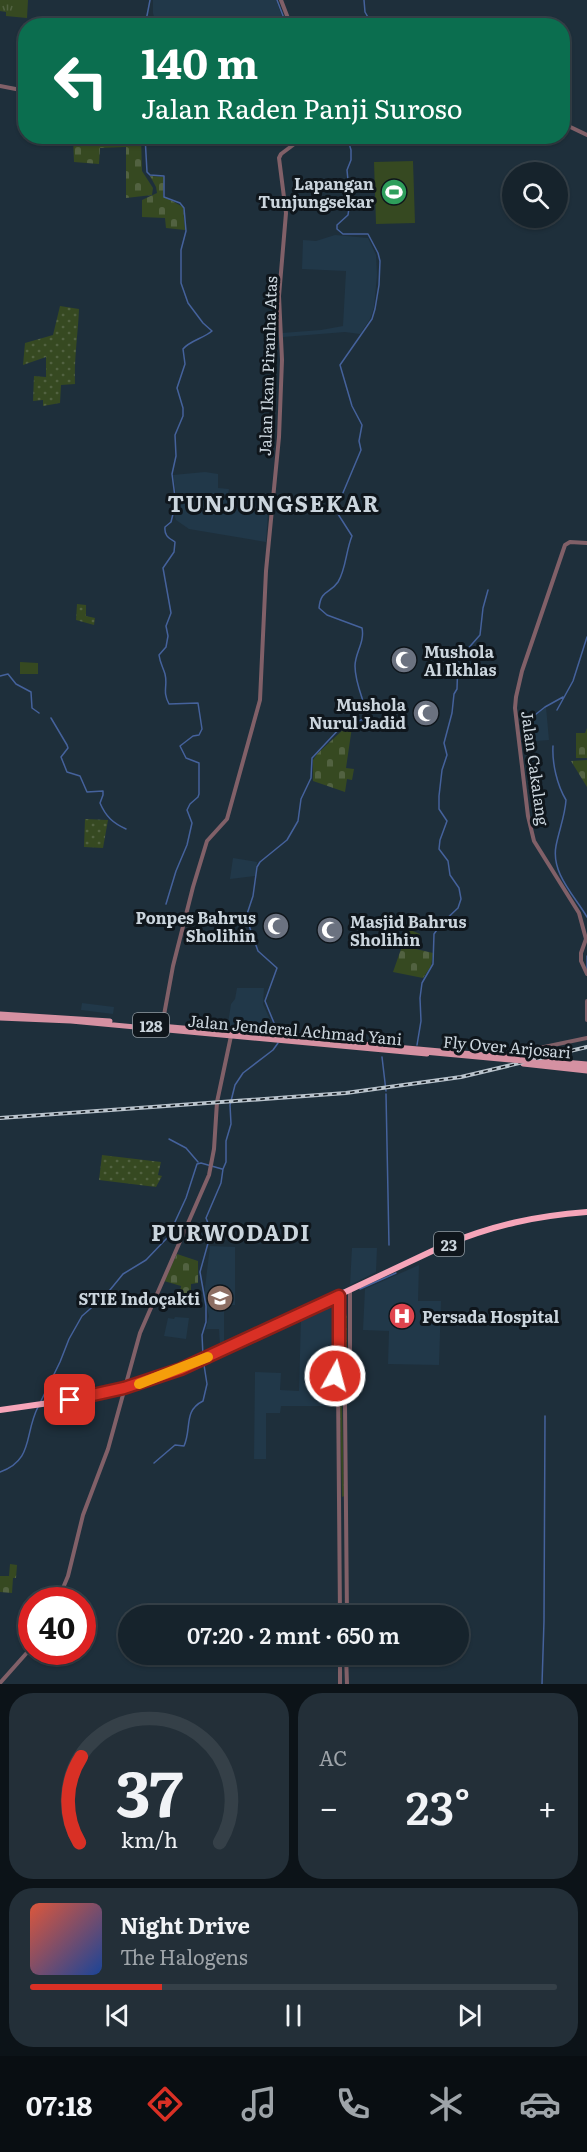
<!DOCTYPE html>
<html lang="id">
<head>
<meta charset="utf-8">
<style>
	body { margin:0; font-family:Literata,serif; background:#232f38; color:#f1f3f6; height:100vh; display:flex; flex-direction:column; font-size:22px; white-space:nowrap }
	* { box-sizing:border-box; margin:0 }
	p { font-size:20px; color:#9ea4a9 }
	.icon { flex:none; width:33px; height:33px; fill:none; stroke:currentColor; stroke-width:2; stroke-linecap:round; stroke-linejoin:round }
	.map { position:relative; height:1684px; overflow:hidden }
	.sheet { display:flex; flex-direction:column; gap:9px; padding:9px; background:#0c1318; flex:1 }
	.sheet>* { flex:none }
	.hud { position:absolute; left:18px; top:18px; width:552px; height:126px; border-radius:24px; box-shadow:0 2px 4px #0004,0 0 0 2px #354048; background:#0b6e4f; color:#fff; overflow:hidden }
	.controls { position:absolute; left:502px; top:162px; display:grid; gap:12px }
	.controls a { display:grid; place-items:center; width:66px; height:66px; border-radius:50%; background:#16232c; box-shadow:0 2px 4px #0004,0 0 0 2px #354048; font-size:30px }
	.speed { position:absolute; left:18px; top:1587px; display:flex; gap:12px; font-size:30px; font-weight:700; text-align:center }
	.speed>* { display:grid; place-content:center; width:78px; height:78px; border-radius:50%; background:#16232c; box-shadow:0 2px 4px #0004,0 0 0 2px #354048; line-height:1 }
	.speed .limit { border:9px solid #d22; background:#fff; color:#111 }
	.pin { position:absolute; display:grid; place-items:center; width:51px; height:51px; color:#fff; margin:-26px; border-radius:12px; box-shadow:0 3px 9px #0006 }
	.me { position:absolute; width:66px; margin:-33px; rotate:7deg; stroke-linejoin:round; filter:drop-shadow(0 0 4px #0008) }
	.turn { display:flex; align-items:center; gap:21px; height:126px; padding:0 24px; font-size:27px }
	.turn .icon { width:78px; height:78px; stroke-width:2.5 }
	.turn b { display:block; font-size:42px; line-height:51px }
	.big { font-size:45px; font-weight:600; line-height:1.1 }
	.sheet .widget { flex:1; display:flex; flex-direction:column; justify-content:center; gap:9px; min-width:0; padding:0 21px; border-radius:24px; background:#232f38 }
	.sheet .dial { align-items:center; gap:0 }
	.dial svg { height:156px; overflow:visible; fill:none; stroke:#354048; stroke-width:7; stroke-linecap:round; text-anchor:middle }
	.dial text { fill:#f1f3f6; stroke:none }
	.song { display:flex; align-items:center; gap:18px }
	.cover { width:72px; height:72px; border-radius:9px; background:linear-gradient(135deg,hsl(10 70% 55%),hsl(220 70% 35%)) }
	.played { height:6px; border-radius:3px; background:linear-gradient(90deg,#d93025 25%,#354048 25%) }
	.keys { display:flex; justify-content:space-around; direction:ltr }
	.heat { display:flex; justify-content:space-between; align-items:center; font-size:33px; direction:ltr }
	.sheet .tiles { flex:1; display:grid; gap:9px; grid-template-columns:1fr 1fr }
	.widget:last-child { grid-column:span 2 }
	.trip { position:absolute; left:118px; top:1605px; width:351px; height:60px; border-radius:30px; background:#16232c; box-shadow:0 2px 4px #0004,0 0 0 2px #354048; font-weight:600; line-height:60px; text-align:center }
	.menu { display:flex; height:96px; justify-content:space-around; align-items:center; background:#090e12; color:#9ea4a9 }
	.menu .icon { width:42px; height:42px }
	.menu .active { color:#d93025 }
	.menu b { font-size:27px; color:#f1f3f6 }
	.map>svg:first-child { display:block }
	.built { fill:#213849 }
	.grass { fill:url(#grass-dots) }
	.cemetery { fill:url(#cemetery-stones) }
	.park { fill:url(#park-tufts) }
	.pitch { fill:#364921 }
	.lines { fill:none; stroke-linecap:round; stroke-linejoin:round }
	.stream { stroke:#45629c; stroke-width:1.5 }
	.minor { stroke:#816068; stroke-width:4 }
	.major { stroke:#d591a2; stroke-width:5 }
	.highway { stroke:#f6a5b9; stroke-width:6 }
	.rail-casing { stroke:#b9c3cc; stroke-width:4 }
	.rail { stroke:#0f161c; stroke-width:1.5; stroke-dasharray:4.5; stroke-linecap:butt }
	.major-bridge { stroke:#d591a2; stroke-width:5 }
	.route-casing { stroke:#8d1f18; stroke-width:15 }
	.route { stroke:#d93025; stroke-width:10 }
	.slow { stroke:#f59e0b; stroke-width:10 }
	.labels { text-anchor:middle; dominant-baseline:central; stroke-width:6; stroke-linejoin:round; paint-order:stroke }
	.shield { fill:#0f161c; stroke:#939ca3; stroke-width:1.5 }
	.shield-label { font-size:15px; font-weight:bold; fill:#cbd5dd }
	.poi-label { font-size:16px; font-weight:bold; fill:#cbd5dd; stroke:#0f161c; text-anchor:end }
	.street-label { font-size:16px; fill:#cbd5dd; stroke:#0f161c }
	.district-label { font-size:22px; font-weight:bold; letter-spacing:1.5px; fill:#cbd5dd; stroke:#0f161c }
</style>
</head>
<body>
<div class="map">
<svg width="587" height="1684" viewBox="0 0 587 1684">
	<defs>
		<pattern id="grass-dots" width="8" height="8" patternUnits="userSpaceOnUse" patternTransform="scale(1.5)"><rect width="8" height="8" fill="#364921"/><path d="M2 2h.1M6 6h.1" fill="none" stroke="#526241" stroke-width="1.8" stroke-linecap="round"/></pattern>
		<pattern id="cemetery-stones" width="16" height="16" patternUnits="userSpaceOnUse" patternTransform="scale(1.5)"><rect width="16" height="16" fill="#364921"/><path d="M2 7V4a2 2 0 0 1 4 0v3zM10 15v-3a2 2 0 0 1 4 0v3z" fill="#526241"/></pattern>
		<pattern id="park-tufts" width="24" height="20" patternUnits="userSpaceOnUse" patternTransform="scale(1.5)"><rect width="24" height="20" fill="#364921"/><path d="M3 7l-1-3M5 7V3M7 7l1-3M15 17l-1-3M17 17v-4M19 17l1-3" fill="none" stroke="#526241"/></pattern>
	</defs>
	<rect width="100%" height="100%" fill="#1e2f3b"/>
	<!-- built -->
	<path class="built" d="M153 0H276L285 25H156L153 13Z
		M335 235 368 238 376 255 377 275 374 307 370 319 360 334 345 332 283 337 282 333 321 330 343 326 346 271 302 269 303 240 316 241Z
		M205 472 218 474V488L229 489 228 494 269 498 266 542 189 529 176 520 174 514 177 499 173 475Z
		M546 707 549 740 522 742 520 728Z
		M233 858 257 862 255 876 230 879Z
		M237 988H264L263 1004 276 1033 227 1030 231 1004 235 999Z
		M82 1003 114 1007 113 1014 81 1010Z
		M210 1246 235 1247V1305H224V1344L220 1346 219 1329H206L209 1316 204 1296Z
		M352 1248H377L376 1272 350 1285Z
		M419 1265 418 1301H441L439 1365 388 1364 389 1331 363 1330 365 1289Z
		M328 1306 334 1308 336 1314 334 1406H281L280 1413H266V1459H254L255 1372 281 1373 280 1390 299 1391 301 1318Z
		M175 1317 189 1318 186 1339 164 1336 168 1318 174 1319Z"/>
	<!-- grass -->
	<path class="grass" d="M60 306 79 309C78 334 74 358 75 384L61 385 60 403 43 406V400L33 401 34 376 46 377V357L23 365 25 343 53 335Z
		M77 604 86 605V616L95 618 94 625 76 620Z
		M85 819 108 820 103 848 84 847Z
		M102 1155 161 1162 158 1175 162 1176 156 1187 99 1180Z
		M345 1312 347 1316V1356L344 1359 342 1357 341 1315Z
		M342 1405 344 1496 342 1497 340 1407Z"/>
	<!-- cemetery -->
	<path class="cemetery" d="M73 137H141L142 171 153 188 152 195 126 198V147L100 148 99 164 74 162Z
		M150 176 164 177 163 196 183 207 185 230 166 228 165 218 142 217V200L157 193 156 187Z
		M347 726 352 727 346 768 354 769 352 780 347 779 345 792 313 781V760L317 754Z
		M587 728V758H576V733H585Z
		M587 760V787L571 761Z
		M408 929 420 934 416 949 433 953 431 966 423 978 393 972Z
		M177 1254 198 1261V1283L191 1284V1298L179 1297 181 1286 164 1281Z
		M10 1564 17 1565 16 1578H13L12 1593 0 1592V1576H9Z"/>
	<!-- park -->
	<path class="park" d="M0 0H28L27 18 6 16V12L0 11Z"/>
	<!-- pitch -->
	<path class="pitch" d="M413 161 415 223 376 224 374 162Z
		M20 662 38 663V674H20Z"/>
	<g class="lines">
		<!-- stream -->
		<path class="stream" d="M277 0 287 26
			M364 0 365 12 373 26
			M145 26 150 0
			M145 136 147 172 150 175 164 176V197L180 203 184 208 186 231 181 250V283L188 303 203 323 212 331C204 338 189 341 183 349L185 364 177 388 183 408V416L175 435 176 456 172 474 175 497V506L171 522 165 527C164 536 169 538 175 542L174 552 163 568 171 613 166 626 168 636 166 647 159 655C160 663 163 667 165 674 168 686 162 691 169 704L198 703 202 729 199 735 193 736 180 746 186 758 199 763V794L198 797 190 804 187 810 192 823 187 845 176 871 166 904
			M0 676 8 674 16 684 31 692 32 708 39 713
			M557 710 573 681 587 637
			M51 718 67 745 68 748 61 757 67 772 80 776 87 792 103 791V795L100 803C106 817 113 823 126 829
			M521 726 545 707 563 697
			M553 746C552 763 557 785 566 800 565 816 559 830 556 846 551 873 574 895 587 917
			M587 970V956
			M279 1035 265 1001 277 968 258 951 246 917 253 896 257 867 260 862 287 840 298 821 301 799 311 778 312 758 341 727 364 719 367 714C363 698 355 683 355 666 355 653 365 642 362 628L327 615 319 608C321 589 330 594 338 582 346 569 346 550 352 536L338 514 337 507 361 450 359 441 362 425 352 406 340 365 372 319 375 309 379 285 380 261 378 253 368 234H343L337 229V225L348 215 350 201 347 170 351 160V150L347 136
			M417 1045 421 1021 420 998 422 983 433 964 434 934 441 924 458 908 461 899 459 888 450 875 448 861 439 849 440 840 447 821 439 809V796L442 770 447 755 444 743 452 713 454 694 457 689 458 660 480 635 483 608 488 590
			M382 1057 386 1091
			M386 1094 389 1245
			M169 1139 186 1148 198 1162
			M360 1289 396 1273
			M305 1315 327 1305
			M203 1356 202 1335 206 1322V1306L200 1272 210 1236V1228L206 1218 221 1183 223 1169 226 1162V1141L231 1124 230 1105 235 1085 243 1073 273 1050 278 1043
			M40 1403 60 1362 69 1339 82 1316 105 1296 123 1274 146 1260 168 1237 186 1198 197 1164 201 1163 222 1169
			M154 1463 175 1445 184 1446C192 1428 183 1411 203 1401L207 1384 204 1365
			M0 1472C34 1460 24 1434 38 1407
			M542 1684 544 1621 545 1416"/>
		<!-- minor -->
		<path class="minor" d="M281 0 291 26
			M0 86 26 91
			M562 123 587 135
			M587 543 570 542 565 545 522 671 516 697 515 708 528 816 534 841 579 913 586 939 581 953V961L587 974
			M587 1001V1020
			M162 1026 173 966 193 887 207 841 227 819 260 700 266 571 279 437 282 360 279 296 286 213 279 158 281 154 305 136
			M506 1055 587 1038
			M350 1291V1370
			M339 1296V1369
			M335 1376a9 9 0 1 1 18 0a9 9 0 1 1-18 0Z
			M338 1382 340 1616
			M58 1600 68 1576 83 1515 108 1449 140 1333 209 1175 214 1149 217 1102 231 1036
			M347 1616 345 1404 351 1380
			M340 1654V1684
			M346 1654 347 1684
			M0 1683 32 1647"/>
		<!-- major -->
		<path class="major" d="M0 1014 110 1021
			M0 1018 71 1021 427 1054
			M138 1024 587 1064
			M523 1064 587 1071"/>
		<!-- highway -->
		<path class="highway" d="M0 1410 70 1400 124 1388 163 1375 203 1359 445 1245C494 1225 535 1216 587 1212"/>
		<defs>
			<path id="rail" d="M0 1118 346 1093 461 1077 587 1047"/>
		</defs>
		<!-- rail casing -->
		<use href="#rail" class="rail-casing"/>
		<!-- rail -->
		<use href="#rail" class="rail"/>
		<!-- major-bridge -->
		<path class="major-bridge" d="M424 1052 587 1067"/>
	</g>
	<g class="lines">
		<defs>
			<path id="route" d="M70 1400 124 1388 181 1369 339 1296V1369L335 1376"/>
		</defs>
		<!-- route casing -->
		<use href="#route" class="route-casing"/>
		<!-- route -->
		<use href="#route" class="route"/>
		<!-- slow -->
		<path class="slow" d="M139 1384 208 1357"/>
	</g>
	<!-- icons -->
	<defs>
		<symbol id="stadium-disc" viewBox="-11 -11 22 22"><circle r="9.5" fill="#2e9e5b" stroke="#0f161c"/><path d="M0-5a6.5 5 0 1 0 0 10a6.5 5 0 1 0 0-10ZM-3.5-1.8h7v3.6h-7Z" fill="#fff"/></symbol>
		<symbol id="mosque-disc" viewBox="-11 -11 22 22"><circle r="9.5" fill="#6b7280" stroke="#0f161c"/><path d="M3.5-4.9A6 6 0 1 0 3.5 4.9A5 5 0 1 1 3.5-4.9Z" fill="#fff"/></symbol>
		<symbol id="university-disc" viewBox="-11 -11 22 22"><circle r="9.5" fill="#8d6e63" stroke="#0f161c"/><path d="M0-5L7-2L0 1L-7-2ZM-4 1L0 2.5L4 1V4Q0 6-4 4Z" fill="#fff"/></symbol>
		<symbol id="hospital-disc" viewBox="-11 -11 22 22"><circle r="9.5" fill="#e0444e" stroke="#0f161c"/><path d="M-5-5h3v3.5h4V-5h3V5h-3V1.5h-4V5h-3Z" fill="#fff"/></symbol>
	</defs>
	<g fill-rule="evenodd">
		<use href="#stadium-disc" x="379" y="177" width="30" height="30"/>
		<use href="#mosque-disc" x="389" y="645" width="30" height="30"/>
		<use href="#mosque-disc" x="411" y="698" width="30" height="30"/>
		<use href="#mosque-disc" x="261" y="911" width="30" height="30"/>
		<use href="#mosque-disc" x="315" y="915" width="30" height="30"/>
		<use href="#university-disc" x="205" y="1283" width="30" height="30"/>
		<use href="#hospital-disc" x="387" y="1301" width="30" height="30"/>
	</g>
	<g class="labels">
		<!-- shield labels -->
		<g class="shield">
			<rect x="133" y="1013" width="36" height="24" rx="4.5"/>
			<rect x="434" y="1232" width="30" height="24" rx="4.5"/>
		</g>
		<g class="shield-label">
			<text x="151" y="1025">128</text>
			<text x="449" y="1244">23</text>
		</g>
		<!-- poi labels -->
		<g class="poi-label">
			<text x="374" y="183">Lapangan<tspan x="374" dy="18">Tunjungsekar</tspan></text>
			<text x="424" y="651" text-anchor="start">Mushola<tspan x="424" dy="18">Al Ikhlas</tspan></text>
			<text x="406" y="704">Mushola<tspan x="406" dy="18">Nurul Jadid</tspan></text>
			<text x="256" y="917">Ponpes Bahrus<tspan x="256" dy="18">Sholihin</tspan></text>
			<text x="350" y="921" text-anchor="start">Masjid Bahrus<tspan x="350" dy="18">Sholihin</tspan></text>
			<text x="200" y="1298">STIE Indoçakti</text>
			<text x="422" y="1316" text-anchor="start">Persada Hospital</text>
		</g>
		<!-- street labels -->
		<g class="street-label">
			<text transform="translate(267 366) rotate(-88)">Jalan Ikan Piranha Atas</text>
			<text transform="translate(536 768) rotate(82)">Jalan Cakalang</text>
			<text transform="translate(295 1029) rotate(5)">Jalan Jenderal Achmad Yani</text>
			<text transform="translate(507 1046) rotate(5)">Fly Over Arjosari</text>
		</g>
		<!-- district labels -->
		<g class="district-label">
			<text x="274" y="502">TUNJUNGSEKAR</text>
			<text x="231" y="1231">PURWODADI</text>
		</g>
	</g>
</svg>
<div class="controls">
<a><svg class="icon" aria-label="search" viewBox="0 0 24 24"><circle cx="10" cy="10" r="6"/><path d="M15 15l6 6"/></svg></a>
</div>
<div class="speed"><div class="limit">40</div></div>
<div class="pin" style="left:70px;top:1400px;background:#d93025"><svg class="icon" aria-label="arrive" viewBox="0 0 24 24"><path d="M6 21V4h12l-3 4 3 4H6"/></svg></div>
<svg class="me" style="left:335px;top:1376px" viewBox="-20 -20 40 40"><circle r="17" fill="#d93025" stroke="#fff" stroke-width="3"/><path d="M0-11L8 9 0 5-8 9z" fill="#fff"/></svg>
<div class="trip">07:20 · 2 mnt · 650 m</div>
<div class="hud">
<div class="turn"><svg class="icon" aria-label="left" viewBox="0 0 24 24"><path d="M17 20v-9H6M10 6l-5 5 5 5"/></svg><div><b>140 m</b>Jalan Raden Panji Suroso</div></div>
</div>
</div>
<section class="sheet">
<div class="tiles">
<div class="widget dial"><svg viewBox="0 0 100 80">
<path d="M14 69A42 42 0 1 1 86 69"/>
<path d="M14 69A42 42 0 0 1 15 25" stroke="#d93025"/>
<text x="50" y="56" font-size="32" font-weight="700">37</text>
<text x="50" y="72" font-size="11">km/h</text>
</svg></div>
<div class="widget"><p>AC</p>
<div class="heat"><a>−</a><b class="big">23°</b><a>+</a></div>
</div>
<div class="widget">
<div class="song"><i class="cover"></i><div><b>Night Drive</b><p>The Halogens</p></div></div>
<div class="played"></div>
<div class="keys"><svg class="icon" aria-label="previous" viewBox="0 0 24 24"><path d="M18 5L8 12l10 7zM5 5v14"/></svg><svg class="icon" aria-label="pause" viewBox="0 0 24 24"><path d="M8 5v14M16 5v14"/></svg><svg class="icon" aria-label="next" viewBox="0 0 24 24"><path d="M6 5l10 7-10 7zM19 5v14"/></svg></div>
</div>
</div>
</section>
<nav class="menu">
<b>07:18</b>
<svg class="icon active" aria-label="directions" viewBox="0 0 24 24"><path d="M12 3l9 9-9 9-9-9zM9 14v-3h6M13 9l2 2-2 2"/></svg>
<svg class="icon" aria-label="music" viewBox="0 0 24 24"><path d="M9 18V5l10-2v13"/><circle cx="6" cy="18" r="3"/><circle cx="16" cy="16" r="3"/></svg>
<svg class="icon" aria-label="phone" viewBox="0 0 24 24"><path d="M5 4h4l2 5-3 2q2 4 5 5l2-3 5 2v4C11 20 4 13 5 4z"/></svg>
<svg class="icon" aria-label="climate" viewBox="0 0 24 24"><path d="M12 3v18M4 7l16 10M4 17L20 7"/></svg>
<svg class="icon" aria-label="car" viewBox="0 0 24 24"><path d="M5 17H2v-5l4-1 3-4h7l3 4 3 1v5h-3M9 17h6M6 11h13"/><circle cx="7" cy="17" r="2"/><circle cx="17" cy="17" r="2"/></svg>
</nav>
</body>
</html>
